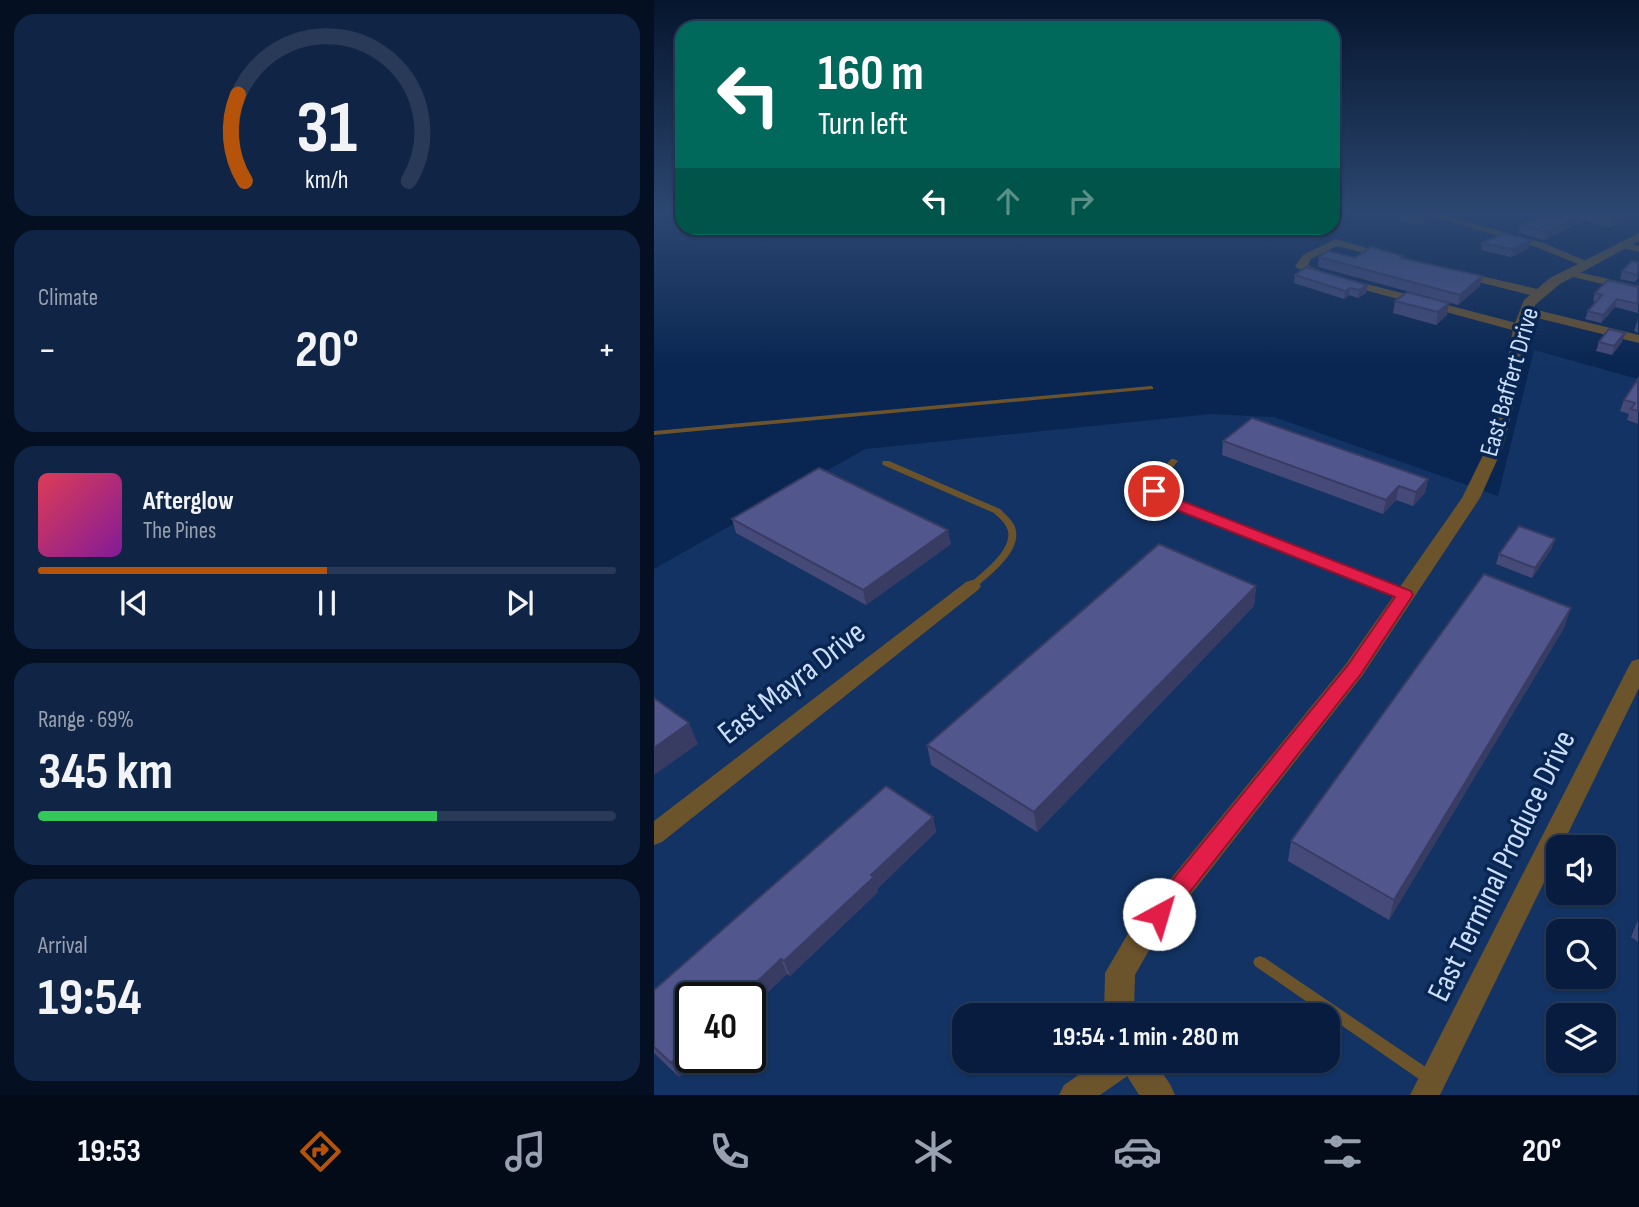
<!DOCTYPE html>
<html lang="en">
<head>
<meta charset="utf-8">
<style>
	body { margin:0; font-family:"Sofia Sans Condensed",sans-serif; background:#102545; color:#f1f3f6; height:100vh; display:flex; flex-direction:column; font-size:26px; white-space:nowrap }
	* { box-sizing:border-box; margin:0 }
	p { font-size:23px; color:#98a1b0 }
	.icon { flex:none; width:38px; height:38px; fill:none; stroke:currentColor; stroke-width:2; stroke-linecap:round; stroke-linejoin:round }
	.map { position:relative; flex:1; overflow:hidden }
	.drawer { display:flex; flex-direction:column; gap:14px; padding:14px; background:#040f22; width:654px }
	.drawer>* { flex:none }
	.hud { position:absolute; left:21px; top:21px; width:665px; height:214px; border-radius:21px; box-shadow:0 2px 5px #0004,0 0 0 2px #283a58; background:#00695c; color:#fff; overflow:hidden }
	.tools { position:absolute; left:892px; top:835px; display:grid; gap:14px }
	.tools a { display:grid; place-items:center; width:70px; height:70px; border-radius:14px; background:#071c3e; box-shadow:0 2px 5px #0004,0 0 0 2px #283a58; font-size:35px }
	.speed { position:absolute; left:21px; top:982px; display:flex; gap:14px; font-size:35px; font-weight:700; text-align:center }
	.speed>* { display:grid; place-content:center; width:91px; height:91px; border-radius:50%; background:#071c3e; box-shadow:0 2px 5px #0004,0 0 0 2px #283a58; line-height:1 }
	.speed .limit { border:4px solid #111; border-radius:10px; background:#fff; color:#111 }
	.pin { position:absolute; display:grid; place-items:center; width:60px; height:60px; color:#fff; margin:-30px; border:4px solid #fff; border-radius:50%; box-shadow:0 2px 7px #0007 }
	.me { position:absolute; width:77px; margin:-38px; rotate:39deg; stroke-linejoin:round; filter:drop-shadow(0 0 5px #0008) }
	.turn { display:flex; align-items:center; gap:24px; height:147px; padding:0 28px; font-size:32px }
	.turn .icon { width:91px; height:91px; stroke-width:2.5 }
	.turn b { display:block; font-size:49px; line-height:60px }
	.lanes { display:flex; align-items:center; height:66px; padding:0 28px; background:#0003; justify-content:center; gap:35px; direction:ltr }
	.lanes .off { opacity:.35 }
	.big { font-size:52px; font-weight:700; line-height:1.1 }
	.drawer .card { flex:1; display:flex; flex-direction:column; justify-content:center; gap:10px; min-width:0; padding:0 24px; border-radius:21px; background:#102545 }
	.drawer .dial { align-items:center; gap:0 }
	.dial svg { height:182px; overflow:visible; fill:none; stroke:#283a58; stroke-width:7; stroke-linecap:round; text-anchor:middle }
	.dial text { fill:#f1f3f6; stroke:none }
	.song { display:flex; align-items:center; gap:21px }
	.cover { width:84px; height:84px; border-radius:10px; background:linear-gradient(135deg,hsl(350 70% 55%),hsl(290 70% 35%)) }
	.played { height:7px; border-radius:4px; background:linear-gradient(90deg,#b45309 50%,#283a58 50%) }
	.keys { display:flex; justify-content:space-around; direction:ltr }
	.heat { display:flex; justify-content:space-between; align-items:center; font-size:38px; direction:ltr }
	.charge { height:10px; border-radius:5px; background:linear-gradient(90deg,#34c759 69%,#283a58 0) }
	.trip { position:absolute; left:298px; top:1003px; width:388px; height:70px; border-radius:21px; background:#071c3e; box-shadow:0 2px 5px #0004,0 0 0 2px #283a58; font-weight:700; line-height:70px; text-align:center }
	.menu { display:flex; height:112px; justify-content:space-around; align-items:center; background:#030b19; color:#98a1b0 }
	.menu .icon { width:49px; height:49px }
	.menu .on { color:#b45309 }
	.menu b { font-size:32px; color:#f1f3f6 }
	main { display:flex; flex:1; min-height:0 }
	.map>svg:first-child { display:block }
	.built { fill:#123363; fill-rule:evenodd }
	.lines { fill:none; stroke-linecap:round; stroke-linejoin:round }
	.service { fill:#6b532c; fill-rule:evenodd }
	.minor { fill:#6b532c; fill-rule:evenodd }
	.tertiary { fill:#6b532c; fill-rule:evenodd }
	.wall { fill:#464a78 }
	.shaded-wall { fill:#393c62 }
	.building { fill:#51568c; stroke:#393c62; stroke-width:2 }
	.route { fill:#e11d48; stroke:#92132f; stroke-width:2 }
	.labels { text-anchor:middle; dominant-baseline:central; stroke-width:7; stroke-linejoin:round; paint-order:stroke }
	.street-label { font-size:26px; fill:#cbdefa; stroke:#092652 }
	.near-street-label { font-size:32px; fill:#cbdefa; stroke:#092652 }
</style>
</head>
<body>
<main>
<section class="drawer">
<div class="card dial"><svg viewBox="0 0 100 80">
<path d="M14 69A42 42 0 1 1 86 69"/>
<path d="M14 69A42 42 0 0 1 11 31" stroke="#b45309"/>
<text x="50" y="56" font-size="32" font-weight="700">31</text>
<text x="50" y="72" font-size="11">km/h</text>
</svg></div>
<div class="card"><p>Climate</p>
<div class="heat"><a>−</a><b class="big">20°</b><a>+</a></div>
</div>
<div class="card">
<div class="song"><i class="cover"></i><div><b>Afterglow</b><p>The Pines</p></div></div>
<div class="played"></div>
<div class="keys"><svg class="icon" aria-label="previous" viewBox="0 0 24 24"><path d="M18 5L8 12l10 7zM5 5v14"/></svg><svg class="icon" aria-label="pause" viewBox="0 0 24 24"><path d="M8 5v14M16 5v14"/></svg><svg class="icon" aria-label="next" viewBox="0 0 24 24"><path d="M6 5l10 7-10 7zM19 5v14"/></svg></div>
</div>
<div class="card"><p>Range · 69%</p><b class="big">345 km</b><div class="charge"></div></div>
<div class="card"><p>Arrival</p><b class="big">19:54</b></div>
</section>
<div class="map">
<svg width="985" height="1095" viewBox="0 0 985 1095">
	<rect width="100%" height="100%" fill="#092652"/>
	<!-- built -->
	<path class="built" d="M880 350 984 379V1095H0V569L211 449 557 414 620 417 844 496ZM905 847H950V892H905ZM905 931H950V976H905ZM37 998H96V1057H37ZM310 1015H674V1060H310ZM905 1015H950V1060H905Z"/>
	<g class="lines">
		<!-- service -->
		<path class="service" d="M497 386 499 387V389L0 435V431Z
			M517 459H520L524 461 511 477 504 490 526 502 754 593 756 595 751 598 748 597 520 506 497 493 496 491 503 476Z
			M229 461H235L346 509C352 515 361 522 362 531 366 553 335 576 321 588H315L313 586 315 584C328 572 358 551 354 531 352 523 345 518 340 513L229 465 228 463Z
			M606 956 611 958 782 1074 784 1079 782 1084 777 1086 772 1084 674 1016V1015H672L601 966 599 962 601 958Z"/>
		<!-- minor -->
		<path class="minor" d="M770 214H785L890 243 939 264 929 266 882 247Z
			M682 239 740 256 734 259 683 246 657 259 654 265 671 273 870 325 872 328 866 332 862 331 663 277 643 268 641 266 649 255Z
			M968 242 985 246V252L964 247V243Z
			M915 270 985 286V293L911 275V271Z
			M805 271 888 290 890 293 884 297 801 276 799 274Z
			M871 307 985 335V343L867 314V308Z
			M318 580 324 582 327 586 324 590 8 842 0 845V821L312 582Z
			M985 659V688L786 1095H756L975 666 978 661Z
			M446 1060H486L482 1070 446 1095H405L410 1085Z"/>
		<!-- tertiary -->
		<path class="tertiary" d="M985 233V241L906 284 881 305 873 328 867 377 849 447 826 498 708 676 499 943 481 975 480 1015H450L451 973 479 925 692 664 808 498 833 447 851 377 859 328 870 300 896 278Z
			M463 1060H499L516 1084 521 1095H485Z"/>
	</g>
	<!-- wall -->
	<path class="wall" d="M741 214H780L779 219 763 226 740 219Z
		M891 214H984L956 227 931 220 890 240 864 233 866 225Z
		M877 240 875 248 857 257 827 250 828 243Z
		M749 256V258L826 286 804 305 664 267 665 257 701 258Z
		M978 261 984 278 981 282 966 279 968 271Z
		M641 275 713 285 712 293 704 298 695 295 690 299 640 283Z
		M984 287V313L961 307 947 323 931 319 934 311 942 302 939 301 941 293Z
		M741 301 793 315 782 325 739 313Z
		M984 319V333L980 331Z
		M945 342H968L958 355 942 351Z
		M984 379V424L973 420 975 414 966 411 970 400Z
		M569 441 774 479 771 493 759 506 742 500 729 514 568 455Z
		M78 519 297 544 212 605 82 533Z
		M898 548 878 578 842 564 845 554Z
		M602 586 600 606 383 832 277 765 273 745Z
		M910 628 735 920 634 861 637 841Z
		M279 817 282 832 223 889 224 892 136 976 133 974 96 1009V998L25 1077 0 1053V990Z
		M984 920V942L977 937Z"/>
	<!-- shaded-wall -->
	<path class="shaded-wall" d="M777 214H780L779 219 763 226 764 219Z
		M930 214H933L931 220 890 240 892 232Z
		M971 214H984V215L956 227 958 219Z
		M877 240 875 248 857 257 858 249Z
		M828 276 826 286 804 305 806 295Z
		M713 285 712 293 704 298 705 290Z
		M696 288 695 295 690 299 691 291Z
		M963 299 961 307 947 323 949 315Z
		M795 303 793 315 782 325 784 312Z
		M971 333 968 342 958 355 960 346Z
		M774 479 771 493 759 506 762 492Z
		M745 486 742 500 729 514 732 500Z
		M294 530 297 544 212 605 209 590Z
		M901 539 898 548 878 578 881 568Z
		M602 586 600 606 383 832 380 812Z
		M917 608 910 628 735 920 740 900Z
		M35 723 44 744 0 775V748Z
		M279 817 282 832 223 889 224 892 136 976 130 961 217 875Z
		M127 959 133 974 96 1009V998H86Z
		M37 1044V1057H47L25 1077 17 1063Z"/>
	<!-- building -->
	<path class="building" d="M746 214H777L764 219Z
		M891 214H930L892 232 866 225Z
		M939 214H971L958 219Z
		M851 233 877 240 858 249 828 243Z
		M717 247 749 256 747 258 828 276 806 295 665 257 674 251 701 258Z
		M978 261 984 262V273L983 275 968 271Z
		M652 267 713 285 705 290 696 288 691 291 641 275Z
		M954 280 984 287V304L963 299 949 315 934 311 948 295 941 293Z
		M753 292 795 303 784 312 741 301Z
		M955 329 971 333 960 346 945 342Z
		M984 379V411L977 409 981 403 970 400Z
		M598 418 774 479 762 492 745 486 732 500 569 441Z
		M165 468 294 530 209 590 78 519Z
		M865 526 901 539 881 568 845 554Z
		M505 544 602 586 380 812 273 745Z
		M830 574 917 608 740 900 637 841Z
		M0 698 35 723 0 748Z
		M232 786 279 817 217 875 220 877 130 961 127 959 86 998H37V1044L17 1063 0 1047V990Z"/>
	<!-- sky -->
	<linearGradient id="sky" x2="0" y2="1"><stop stop-color="#05152d"/><stop offset="0.58" stop-color="#2c4771"/><stop offset="1" stop-color="#2c4771" stop-opacity="0"/></linearGradient>
	<rect width="985" height="367" fill="url(#sky)"/>
	<!-- route -->
	<path class="route" d="M500 487 528 501 757 591 759 595 707 674 513 921 505 924 497 921 493 914 497 906 694 665 741 597 518 508 495 494 492 491 495 488Z"/>
	<g class="labels">
		<!-- street labels -->
		<g class="street-label">
			<text transform="translate(856 382) rotate(-74)">East Baffert Drive</text>
		</g>
		<!-- near-street labels -->
		<g class="near-street-label">
			<text transform="translate(138 683) rotate(-38)">East Mayra Drive</text>
			<text transform="translate(848 866) rotate(-64)">East Terminal Produce Drive</text>
		</g>
	</g>
</svg>
<div class="tools">
<a><svg class="icon" aria-label="sound" viewBox="0 0 24 24"><path d="M4 9h4l5-4v14l-5-4H4zM17 9q2 3 0 6"/></svg></a>
<a><svg class="icon" aria-label="search" viewBox="0 0 24 24"><circle cx="10" cy="10" r="6"/><path d="M15 15l6 6"/></svg></a>
<a><svg class="icon" aria-label="layers" viewBox="0 0 24 24"><path d="M12 4l9 5-9 5-9-5zM3 14l9 5 9-5"/></svg></a>
</div>
<div class="speed"><div class="limit">40</div></div>
<div class="pin" style="left:500px;top:491px;background:#d93025"><svg class="icon" aria-label="arrive" viewBox="0 0 24 24"><path d="M6 21V4h12l-3 4 3 4H6"/></svg></div>
<svg class="me" style="left:505px;top:914px" viewBox="-20 -20 40 40"><circle r="19" fill="#fff"/><path d="M0-13L10 11 0 6-10 11z" fill="#e11d48"/></svg>
<div class="trip">19:54 · 1 min · 280 m</div>
<div class="hud">
<div class="turn"><svg class="icon" aria-label="left" viewBox="0 0 24 24"><path d="M17 20v-9H6M10 6l-5 5 5 5"/></svg><div><b>160 m</b>Turn left</div></div>
<div class="lanes"><svg class="icon" aria-label="left" viewBox="0 0 24 24"><path d="M17 20v-9H6M10 6l-5 5 5 5"/></svg><svg class="icon off" aria-label="ahead" viewBox="0 0 24 24"><path d="M12 20V5M6 11l6-6 6 6"/></svg><svg class="icon off" aria-label="right" viewBox="0 0 24 24"><path d="M7 20v-9h11M14 6l5 5-5 5"/></svg></div>
</div>
</div>
</main>
<nav class="menu">
<b>19:53</b>
<svg class="icon on" aria-label="directions" viewBox="0 0 24 24"><path d="M12 3l9 9-9 9-9-9zM9 14v-3h6M13 9l2 2-2 2"/></svg>
<svg class="icon" aria-label="music" viewBox="0 0 24 24"><path d="M9 18V5l10-2v13"/><circle cx="6" cy="18" r="3"/><circle cx="16" cy="16" r="3"/></svg>
<svg class="icon" aria-label="phone" viewBox="0 0 24 24"><path d="M5 4h4l2 5-3 2q2 4 5 5l2-3 5 2v4C11 20 4 13 5 4z"/></svg>
<svg class="icon" aria-label="climate" viewBox="0 0 24 24"><path d="M12 3v18M4 7l16 10M4 17L20 7"/></svg>
<svg class="icon" aria-label="car" viewBox="0 0 24 24"><path d="M5 17H2v-5l4-1 3-4h7l3 4 3 1v5h-3M9 17h6M6 11h13"/><circle cx="7" cy="17" r="2"/><circle cx="17" cy="17" r="2"/></svg>
<svg class="icon" aria-label="filters" viewBox="0 0 24 24"><path d="M4 7h16M4 17h16"/><circle cx="9" cy="7" r="2"/><circle cx="15" cy="17" r="2"/></svg>
<b>20°</b>
</nav>
</body>
</html>
